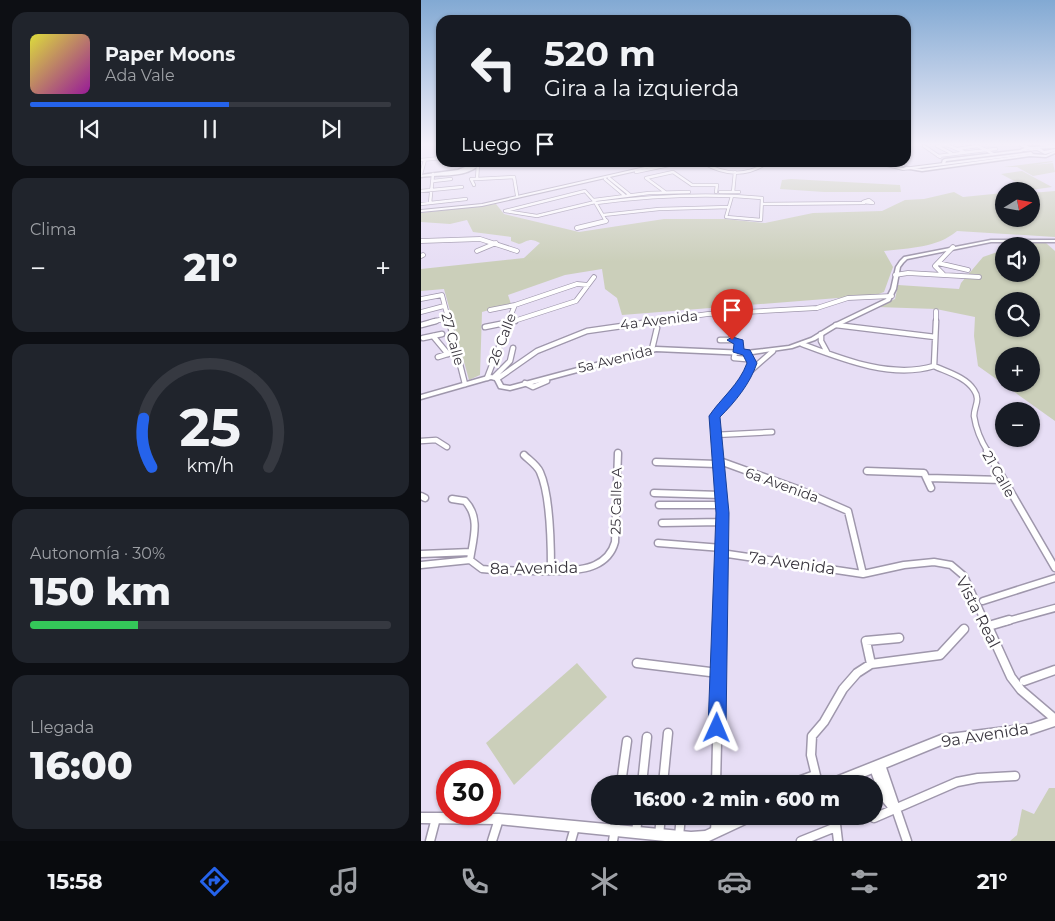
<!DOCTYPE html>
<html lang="es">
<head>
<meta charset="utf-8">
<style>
	body { margin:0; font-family:Montserrat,sans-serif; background:#20242c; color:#f1f3f6; height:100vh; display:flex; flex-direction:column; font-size:19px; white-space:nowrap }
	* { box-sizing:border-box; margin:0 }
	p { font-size:16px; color:#9ea1a6 }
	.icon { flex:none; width:28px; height:28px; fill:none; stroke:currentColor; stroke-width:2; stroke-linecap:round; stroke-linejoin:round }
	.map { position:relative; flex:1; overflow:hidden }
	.panel { display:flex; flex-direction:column; gap:12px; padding:12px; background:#0d0f14; width:421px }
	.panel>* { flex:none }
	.banner { position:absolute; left:15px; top:15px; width:475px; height:152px; border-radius:15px; box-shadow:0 1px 4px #0004; background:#171b24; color:#f1f3f6; overflow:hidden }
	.needle { width:32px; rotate:79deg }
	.tools { position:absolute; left:574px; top:182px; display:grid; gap:10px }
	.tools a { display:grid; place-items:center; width:45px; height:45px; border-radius:50%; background:#171b24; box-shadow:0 1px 4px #0004; font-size:25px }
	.speed { position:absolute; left:15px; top:760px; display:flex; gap:10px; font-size:25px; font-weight:700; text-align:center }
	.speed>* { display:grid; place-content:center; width:65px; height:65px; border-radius:50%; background:#171b24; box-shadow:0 1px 4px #0004; line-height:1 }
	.speed .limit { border:8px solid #d22; background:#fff; color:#111 }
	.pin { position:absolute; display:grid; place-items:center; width:42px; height:42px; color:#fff; margin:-51px -21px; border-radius:50% 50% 50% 0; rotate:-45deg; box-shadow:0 0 5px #0007 }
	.pin .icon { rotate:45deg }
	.me { position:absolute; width:55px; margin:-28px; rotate:1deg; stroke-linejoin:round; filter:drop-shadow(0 0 4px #0008) }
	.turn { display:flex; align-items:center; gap:18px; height:105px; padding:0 25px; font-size:22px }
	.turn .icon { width:65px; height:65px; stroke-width:2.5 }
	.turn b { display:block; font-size:35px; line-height:42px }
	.then { display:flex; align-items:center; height:48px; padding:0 25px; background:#0003; gap:10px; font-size:19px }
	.big { font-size:38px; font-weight:800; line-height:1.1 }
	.panel .tile { flex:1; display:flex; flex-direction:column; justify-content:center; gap:8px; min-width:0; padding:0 18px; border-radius:15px; background:#20242c }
	.panel .dial { align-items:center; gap:0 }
	.dial svg { height:130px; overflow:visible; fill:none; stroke:#363941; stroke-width:7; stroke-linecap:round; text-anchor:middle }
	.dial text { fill:#f1f3f6; stroke:none }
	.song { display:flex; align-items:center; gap:15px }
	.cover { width:60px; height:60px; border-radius:8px; background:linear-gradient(135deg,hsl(60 70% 55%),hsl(300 70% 35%)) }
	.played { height:5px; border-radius:2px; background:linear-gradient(90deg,#2563eb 55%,#363941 55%) }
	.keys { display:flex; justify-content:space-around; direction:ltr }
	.heat { display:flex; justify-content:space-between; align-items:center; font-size:28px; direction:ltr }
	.charge { height:8px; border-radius:4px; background:linear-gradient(90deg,#34c759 30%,#363941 0) }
	.trip { position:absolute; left:170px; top:775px; width:292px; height:50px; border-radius:25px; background:#171b24; box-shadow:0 1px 4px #0004; font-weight:800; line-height:50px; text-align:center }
	.menu { display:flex; height:80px; justify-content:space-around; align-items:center; background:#090b0e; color:#9ea1a6 }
	.menu .icon { width:35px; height:35px }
	.menu .on { color:#2563eb }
	.menu b { font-size:22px; color:#f1f3f6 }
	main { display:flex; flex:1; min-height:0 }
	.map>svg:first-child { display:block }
	.green { fill:#cbcfba; fill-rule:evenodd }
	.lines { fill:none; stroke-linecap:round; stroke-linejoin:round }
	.minor-far4-casing { stroke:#9f97ac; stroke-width:4 }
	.minor-far3-casing { stroke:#9f97ac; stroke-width:5.5 }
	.minor-far2-casing { stroke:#9f97ac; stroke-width:7 }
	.minor-far1-casing { stroke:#9f97ac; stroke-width:9 }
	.minor-casing { stroke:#9f97ac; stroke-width:11 }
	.tertiary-casing { stroke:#9f97ac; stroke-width:3 }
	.secondary-casing { stroke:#9f97ac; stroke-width:2 }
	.primary-casing { stroke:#9f97ac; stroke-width:2 }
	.minor-far4 { stroke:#fff; stroke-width:2.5 }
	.minor-far3 { stroke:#fff; stroke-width:4 }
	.minor-far2 { stroke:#fff; stroke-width:4.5 }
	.minor-far1 { stroke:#fff; stroke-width:6 }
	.minor { stroke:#fff; stroke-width:8 }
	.tertiary { fill:#fff; fill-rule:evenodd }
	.secondary { fill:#fff; fill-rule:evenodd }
	.primary { fill:#fff; fill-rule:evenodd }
	.route { fill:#2563eb; stroke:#184099 }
	.labels { text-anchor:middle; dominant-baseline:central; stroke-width:5; stroke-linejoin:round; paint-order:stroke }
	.street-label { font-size:14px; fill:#38343d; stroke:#fff }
	.near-street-label { font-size:16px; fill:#38343d; stroke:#fff }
</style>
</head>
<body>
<main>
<section class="panel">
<div class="tile">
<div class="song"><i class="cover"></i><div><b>Paper Moons</b><p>Ada Vale</p></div></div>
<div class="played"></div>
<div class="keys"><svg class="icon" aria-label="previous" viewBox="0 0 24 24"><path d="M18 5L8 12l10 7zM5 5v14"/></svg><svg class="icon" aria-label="pause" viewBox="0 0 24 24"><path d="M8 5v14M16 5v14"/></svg><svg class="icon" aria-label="next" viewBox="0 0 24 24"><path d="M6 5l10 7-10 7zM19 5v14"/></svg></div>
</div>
<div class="tile"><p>Clima</p>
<div class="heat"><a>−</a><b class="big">21°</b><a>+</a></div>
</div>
<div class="tile dial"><svg viewBox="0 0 100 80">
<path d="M14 69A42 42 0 1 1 86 69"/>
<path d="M14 69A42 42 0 0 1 9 39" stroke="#2563eb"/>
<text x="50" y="56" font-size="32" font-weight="700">25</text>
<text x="50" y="72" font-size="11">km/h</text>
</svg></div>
<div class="tile"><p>Autonomía · 30%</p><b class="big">150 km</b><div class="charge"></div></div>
<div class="tile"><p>Llegada</p><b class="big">16:00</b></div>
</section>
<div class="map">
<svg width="634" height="841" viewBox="0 0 634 841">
	<rect width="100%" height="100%" fill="#e7def5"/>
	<!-- green -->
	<path class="green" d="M631 161 632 162 612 165 632 163 634 172 612 176 596 167H583Z
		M601 171 631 187 610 190 580 174Z
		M370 179 479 185 480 192H403L359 189 361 180Z
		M634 191V237L536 231C516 248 488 248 463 251L472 267 463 292 455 295 201 315 196 298 184 289 181 269 144 275 87 295 90 304 61 312 59 375 48 380 23 289 0 291V269L103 258 119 243C109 237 107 241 98 244L90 241V237L52 232 46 220 29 224 0 222V213L75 204 83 214 158 232 243 219H304L344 223 392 213 461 211 484 200 503 199 533 192 542 197 582 193V219H610V193Z
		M610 243H625L634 251V421L557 366 553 336 554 317 515 309 456 307 474 299 477 285 538 289 540 283 562 257 582 250V274H610V248L614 247ZM582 301H610V329H582ZM582 356H610V384H582Z
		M156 663 186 697 93 785 65 743Z
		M628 788H634V841H589L596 835 601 809 613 814Z"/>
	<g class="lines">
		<defs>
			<path id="minor-far4" d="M600 145 611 149
				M620 145 634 146
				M503 146 519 157
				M536 149 556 146 565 150 575 149
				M530 153 516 146 526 145 543 152
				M517 156 565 150 572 154
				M0 160 20 158
				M72 162 57 164 56 179 93 177 96 195
				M281 162C303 175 326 177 347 162
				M375 162 424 164
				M215 172 262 162
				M0 174 4 160
				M188 178 209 195
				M184 179 203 195
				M12 181 30 179
				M53 185 50 179H56
				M0 191 41 187
				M244 192 225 178 252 172 271 185H296L295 192
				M299 192H318
				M312 192 314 172
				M173 200 228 193 268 192
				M448 200 452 203 442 202Z
				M9 203 12 174
				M175 203C230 196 285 193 341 198L340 220 305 217 311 196
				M0 204 45 199
				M342 204 443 203
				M84 211 164 191 174 202 185 221 180 222
				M84 211 116 216 174 202
				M182 215 238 209 308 207"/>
			<path id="minor-far3" d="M156 228 185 221
				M0 241 59 239 96 251
				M56 251 75 243
				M0 256 2 255
				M517 263 547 270
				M522 274 514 266 532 247
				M474 275 487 273 558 277
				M0 299 21 295 28 322
				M69 310 94 305
				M0 312 23 306
				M10 322 27 318
				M87 322 94 305 156 284 167 285
				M90 322 155 301 173 277
				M228 322 287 314 396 308 427 298 471 296
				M515 322V311"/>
			<path id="minor-far2" d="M28 321 44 384
				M0 325 15 321
				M415 325 514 337
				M64 327 94 321
				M310 329 311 339 318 343 317 352
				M400 334V341L406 352
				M12 336 27 354
				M2 338 21 334
				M299 340H311
				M381 344C421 359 470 379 513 366 526 372 545 377 553 390 560 400 553 406 553 416 555 429 560 441 567 452
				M231 349 236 328
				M314 352 313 358 325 359
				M325 353 331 361 329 370
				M17 357 36 351
				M513 366 515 321
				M73 377 89 361 92 348
				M66 378 88 321
				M76 379 116 351 166 331 236 321
				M104 383 112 387 126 381
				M294 435 351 432
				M0 441 15 440 26 447
				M296 452 293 416 328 372 352 351"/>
			<path id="minor-far1" d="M296 451 302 513 299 622
				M566 451 634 568
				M103 455C108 460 116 465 119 472 129 494 130 544 130 569
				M296 460 379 490 427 511 442 574
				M235 462 296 464
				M446 471 503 473 510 488
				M507 478 582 480
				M233 493 300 495
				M0 496 4 498
				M31 499 44 501C60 518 52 539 49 560
				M238 505H301
				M241 523 301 522
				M237 543 301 548
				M300 553 442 574 483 565 513 562 530 565 543 576 564 622
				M0 554 50 552
				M0 565 49 560 61 569 72 570C98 570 153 575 174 565 185 560 191 553 194 542L197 453
				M562 601 634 578
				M583 622 634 608"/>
			<path id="minor" d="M564 620 590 677 600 690 634 719
				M571 625 588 620
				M216 663 297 673
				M450 664 445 641 478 638
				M603 681 634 670
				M460 765 486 841
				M453 768 464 798 473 809
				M200 784 206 741
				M221 784 226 737
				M242 784 247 733
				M295 784 299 620
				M369 784 394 775
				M397 784 390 755 391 736 403 722 422 689 436 673 450 664 519 655 543 629
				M414 816 417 841
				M453 818 536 782 557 778 594 776
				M294 830 295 816
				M215 832 217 816
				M238 835 240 816
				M258 836 260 816
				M9 841 15 818
				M71 841 78 819
				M150 841 154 827
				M192 841 196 816
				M380 841 415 827"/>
			<path id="tertiary" d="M634 146V148L607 149 600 152 525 161 524 164 521 163 522 160 524 159 599 150 606 147Z
				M634 151V153L625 157 609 156 501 171 483 168 485 167 501 169 609 154 625 155Z
				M56 162H61C47 179 20 174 0 177V175L37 170Z
				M570 240H634V242H570L486 259 482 263 479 267 475 289 469 301 417 326 394 340 371 348 325 355 235 351 89 390 78 388 74 380 70 379 0 399V395L70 375 78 378 82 385 89 386 235 347 325 351 368 346 390 338 413 324 465 299 470 289 475 267 479 261 483 257Z
				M634 716V726L610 734 520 745 425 784H406L407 780 520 735 610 724Z
				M0 813H26V814H78L270 832 284 831 316 816H334L333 820 288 841H244L78 824 0 823Z"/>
			<path id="secondary" d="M246 162H255L61 206 0 212V210L61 204Z"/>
			<path id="primary" d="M619 148 623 151 634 149V151L624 154 616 150 604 151 602 150Z
				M610 152 612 154 482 170 462 165 408 162 462 163 482 168Z
				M377 162H382V163L380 164Z"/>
		</defs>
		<!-- minor-far4 casing -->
		<use href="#minor-far4" class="minor-far4-casing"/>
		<!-- minor-far3 casing -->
		<use href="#minor-far3" class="minor-far3-casing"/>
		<!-- minor-far2 casing -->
		<use href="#minor-far2" class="minor-far2-casing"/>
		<!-- minor-far1 casing -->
		<use href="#minor-far1" class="minor-far1-casing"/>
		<!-- minor casing -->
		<use href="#minor" class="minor-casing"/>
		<!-- tertiary casing -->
		<use href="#tertiary" class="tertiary-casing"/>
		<!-- secondary casing -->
		<use href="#secondary" class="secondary-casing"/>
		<!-- primary casing -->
		<use href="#primary" class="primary-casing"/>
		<!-- minor-far4 -->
		<use href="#minor-far4" class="minor-far4"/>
		<!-- minor-far3 -->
		<use href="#minor-far3" class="minor-far3"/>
		<!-- minor-far2 -->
		<use href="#minor-far2" class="minor-far2"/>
		<!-- minor-far1 -->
		<use href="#minor-far1" class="minor-far1"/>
		<!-- minor -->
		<use href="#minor" class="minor"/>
		<!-- tertiary -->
		<use href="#tertiary" class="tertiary"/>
		<!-- secondary -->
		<use href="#secondary" class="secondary"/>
		<!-- primary -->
		<use href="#primary" class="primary"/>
	</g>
	<!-- sky -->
	<linearGradient id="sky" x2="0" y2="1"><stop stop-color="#82a9d3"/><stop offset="0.55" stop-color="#f4f0fa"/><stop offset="1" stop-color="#f4f0fa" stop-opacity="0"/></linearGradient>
	<rect width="634" height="262" fill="url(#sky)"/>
	<!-- route -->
	<path class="route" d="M311 337 322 340 323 349 329 350 336 363C329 384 314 402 299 417L308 513 305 728 303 735 296 737 290 735 287 728 295 513 288 416C300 398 318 385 326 363L322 355 312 352 313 344 306 340Z"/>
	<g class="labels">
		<!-- street labels -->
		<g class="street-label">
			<text transform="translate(238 320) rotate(-7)">4a Avenida</text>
			<text transform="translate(32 339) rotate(75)">27 Calle</text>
			<text transform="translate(81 339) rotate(-69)">26 Calle</text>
			<text transform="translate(194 359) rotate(-14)">5a Avenida</text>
			<text transform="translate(578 474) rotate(60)">21 Calle</text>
			<text transform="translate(361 485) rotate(20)">6a Avenida</text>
			<text transform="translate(195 501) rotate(-89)">25 Calle A</text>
		</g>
		<!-- near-street labels -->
		<g class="near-street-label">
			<text transform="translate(371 563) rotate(8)">7a Avenida</text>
			<text transform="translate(113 568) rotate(-1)">8a Avenida</text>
			<text transform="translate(557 612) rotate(63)">Vista Real</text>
			<text transform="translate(564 735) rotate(-9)">9a Avenida</text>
		</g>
	</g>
</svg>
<div class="tools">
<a><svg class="needle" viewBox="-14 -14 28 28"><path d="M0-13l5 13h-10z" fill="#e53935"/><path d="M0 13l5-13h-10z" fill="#9ea1a6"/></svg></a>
<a><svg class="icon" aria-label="sound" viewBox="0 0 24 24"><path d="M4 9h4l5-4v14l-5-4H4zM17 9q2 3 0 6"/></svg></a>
<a><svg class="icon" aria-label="search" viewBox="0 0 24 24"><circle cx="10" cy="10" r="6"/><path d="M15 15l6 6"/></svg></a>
<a>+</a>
<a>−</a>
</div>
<div class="speed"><div class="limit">30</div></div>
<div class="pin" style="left:311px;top:340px;background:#d93025"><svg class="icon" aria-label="arrive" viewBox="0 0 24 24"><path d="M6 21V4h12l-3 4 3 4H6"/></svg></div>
<svg class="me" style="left:296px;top:728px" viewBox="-20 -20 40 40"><path d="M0-17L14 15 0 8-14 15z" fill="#2563eb" stroke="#fff" stroke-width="4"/></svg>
<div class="trip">16:00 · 2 min · 600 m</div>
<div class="banner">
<div class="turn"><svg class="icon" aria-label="left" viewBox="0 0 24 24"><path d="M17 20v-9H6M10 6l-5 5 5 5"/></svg><div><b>520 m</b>Gira a la izquierda</div></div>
<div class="then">Luego<svg class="icon" aria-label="arrive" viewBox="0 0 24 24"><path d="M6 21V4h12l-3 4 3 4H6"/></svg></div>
</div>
</div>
</main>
<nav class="menu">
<b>15:58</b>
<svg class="icon on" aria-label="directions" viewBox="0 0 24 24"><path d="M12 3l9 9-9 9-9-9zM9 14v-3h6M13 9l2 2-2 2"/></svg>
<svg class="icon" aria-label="music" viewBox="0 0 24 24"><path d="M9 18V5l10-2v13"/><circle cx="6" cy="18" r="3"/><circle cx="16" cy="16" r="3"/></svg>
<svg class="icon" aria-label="phone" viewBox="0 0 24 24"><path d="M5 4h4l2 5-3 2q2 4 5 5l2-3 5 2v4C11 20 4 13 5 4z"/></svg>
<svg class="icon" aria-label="climate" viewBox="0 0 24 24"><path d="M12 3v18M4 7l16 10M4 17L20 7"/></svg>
<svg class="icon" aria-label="car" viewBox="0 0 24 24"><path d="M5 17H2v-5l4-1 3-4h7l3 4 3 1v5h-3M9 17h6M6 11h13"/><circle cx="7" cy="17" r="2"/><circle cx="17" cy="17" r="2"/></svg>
<svg class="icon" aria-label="filters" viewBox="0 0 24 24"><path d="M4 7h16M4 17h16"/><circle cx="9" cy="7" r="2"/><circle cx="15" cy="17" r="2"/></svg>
<b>21°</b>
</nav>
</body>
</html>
